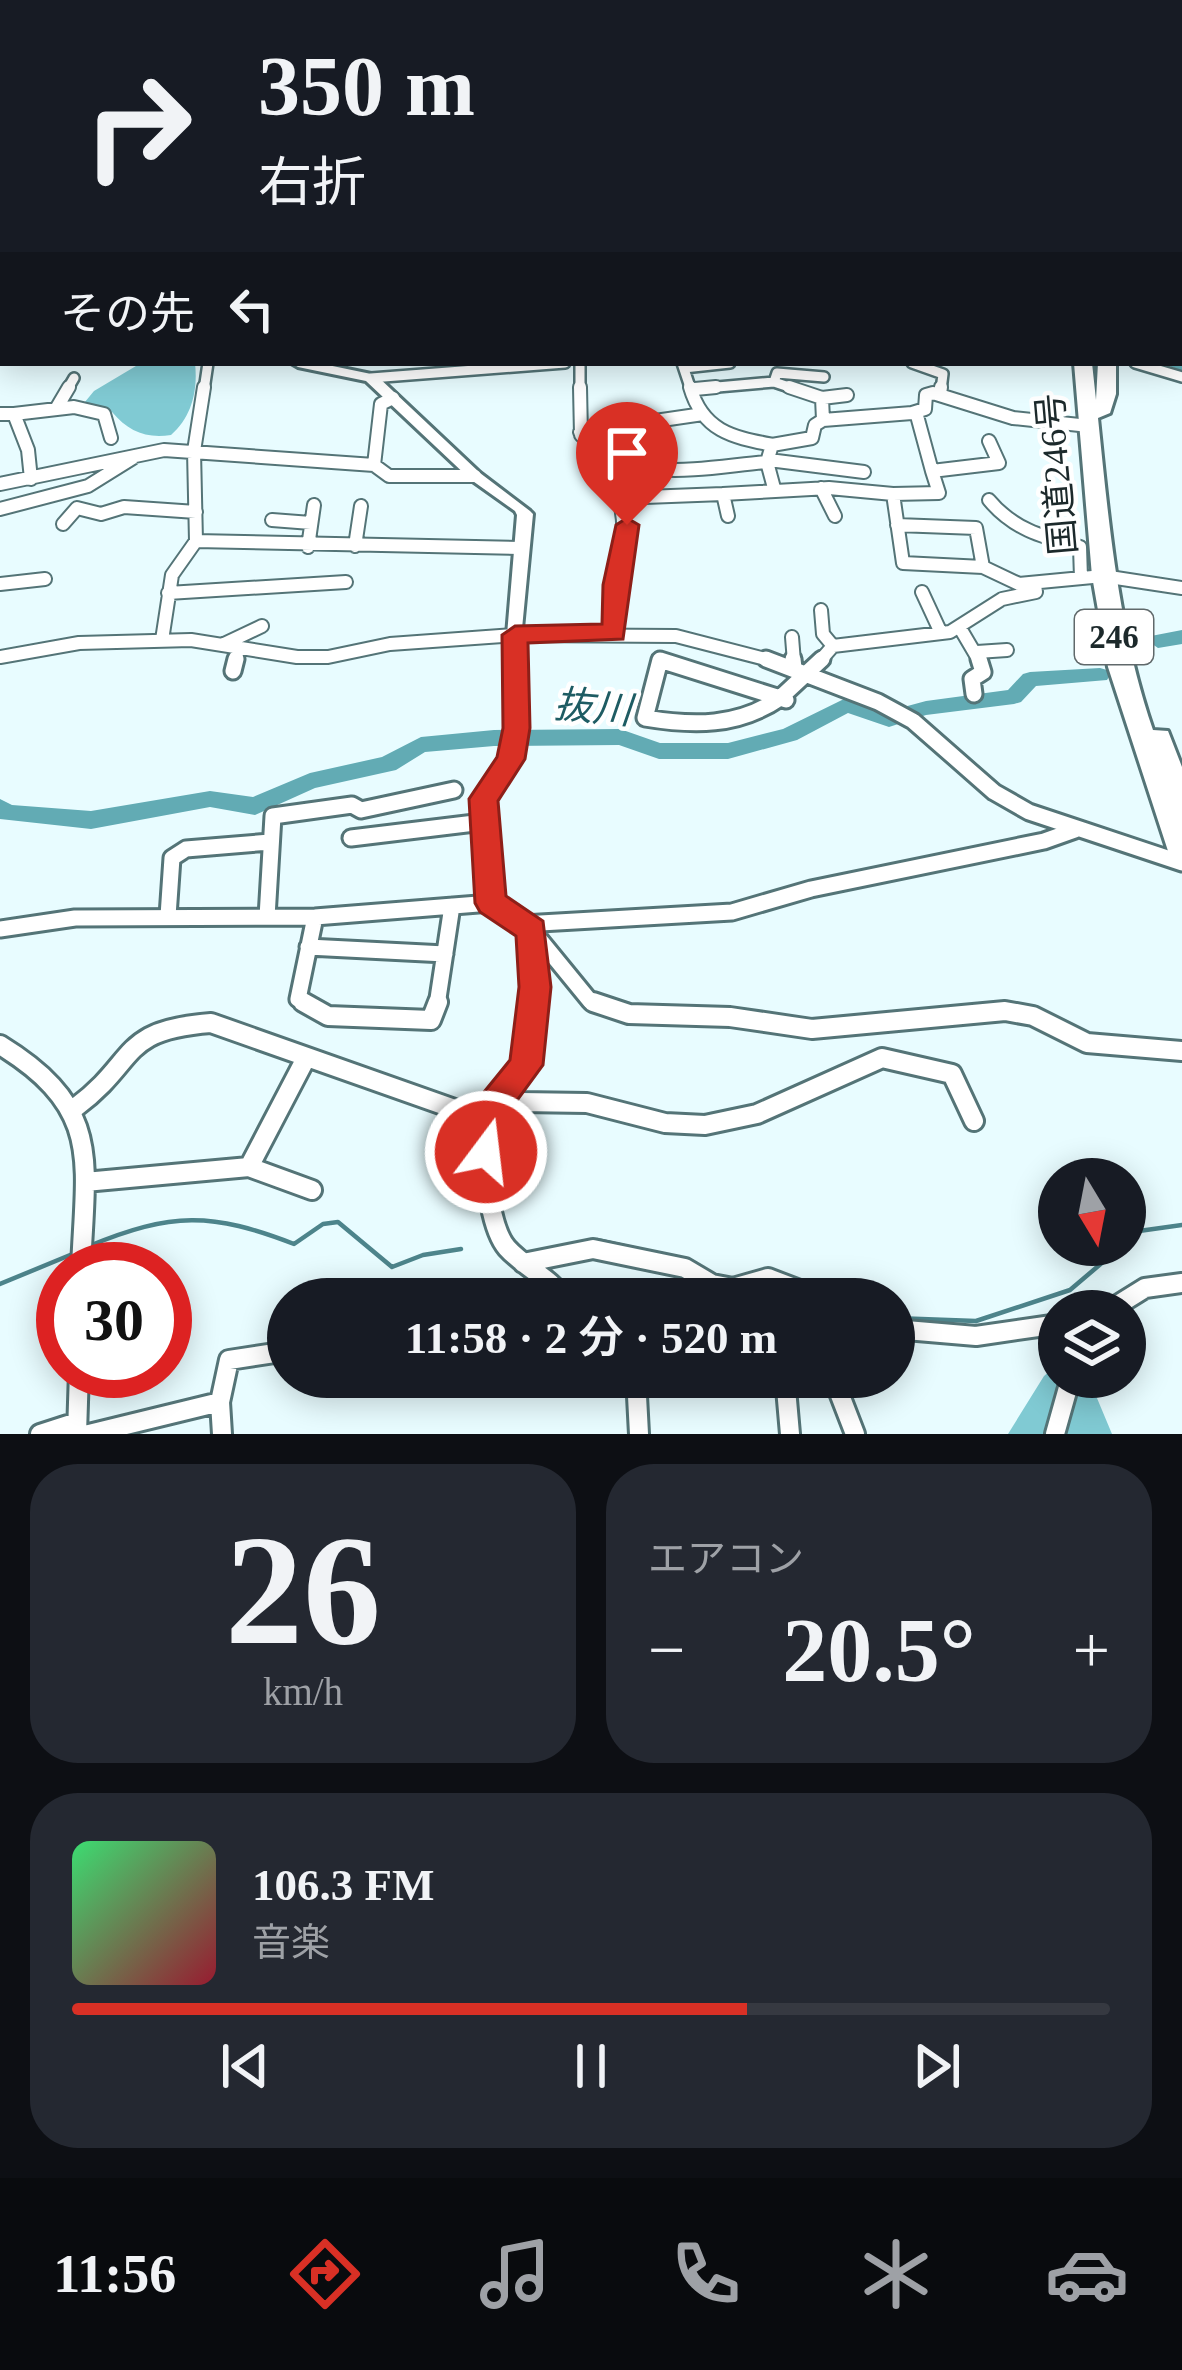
<!DOCTYPE html>
<html lang="ja">
<head>
<meta charset="utf-8">
<style>
	body { margin:0; font-family:"Times New Roman","Noto Sans JP",serif; background:#242831; color:#f1f3f6; height:100vh; display:flex; flex-direction:column; font-size:45px; white-space:nowrap }
	* { box-sizing:border-box; margin:0 }
	p { font-size:39px; color:#9ea1a6 }
	.icon { flex:none; width:66px; height:66px; fill:none; stroke:currentColor; stroke-width:2; stroke-linecap:round; stroke-linejoin:round }
	.map { position:relative; height:1434px; overflow:hidden }
	.side { display:flex; flex-direction:column; gap:30px; padding:30px; background:#0d0f14; flex:1 }
	.side>* { flex:none }
	.guide { position:absolute; left:0px; top:0px; width:1182px; height:366px; box-shadow:0 6px 30px #0003; background:#171b24; color:#f1f3f6; overflow:hidden }
	.needle { width:78px; rotate:170deg }
	.fabs { position:absolute; left:1038px; top:1158px; display:grid; gap:24px }
	.fabs a { display:grid; place-items:center; width:108px; height:108px; border-radius:50%; background:#171b24; box-shadow:0 6px 30px #0003; font-size:60px }
	.speed { position:absolute; left:36px; top:1242px; display:flex; gap:24px; font-size:60px; font-weight:700; text-align:center }
	.speed>* { display:grid; place-content:center; width:156px; height:156px; border-radius:50%; background:#171b24; box-shadow:0 6px 30px #0003; line-height:1 }
	.speed .limit { border:18px solid #d22; background:#fff; color:#111 }
	.pin { position:absolute; display:grid; place-items:center; width:102px; height:102px; color:#fff; margin:-123px -51px; border-radius:50% 50% 50% 0; rotate:-45deg; box-shadow:0 0 12px #0007 }
	.pin .icon { rotate:45deg }
	.me { position:absolute; width:132px; margin:-66px; rotate:15deg; stroke-linejoin:round; filter:drop-shadow(0 0 9px #0008) }
	.turn { display:flex; align-items:center; gap:42px; height:252px; padding:0 60px; font-size:54px }
	.turn .icon { width:156px; height:156px; stroke-width:2.5 }
	.turn b { display:block; font-size:84px; line-height:102px }
	.then { display:flex; align-items:center; height:114px; padding:0 60px; background:#0003; gap:24px; font-size:45px }
	.big { font-size:90px; font-weight:600; line-height:1.1 }
	.side .card { flex:1; display:flex; flex-direction:column; justify-content:center; gap:18px; min-width:0; padding:0 42px; border-radius:48px; background:#242831 }
	.side .dial { align-items:center; gap:0 }
	.dial b { font-size:156px; line-height:1 }
	.song { display:flex; align-items:center; gap:36px }
	.cover { width:144px; height:144px; border-radius:18px; background:linear-gradient(135deg,hsl(140 70% 55%),hsl(350 70% 35%)) }
	.played { height:12px; border-radius:6px; background:linear-gradient(90deg,#d93025 65%,#363941 65%) }
	.keys { display:flex; justify-content:space-around; direction:ltr }
	.heat { display:flex; justify-content:space-between; align-items:center; font-size:66px; direction:ltr }
	.side .tiles { flex:1; display:grid; gap:30px; grid-template-columns:1fr 1fr }
	.card:last-child { grid-column:span 2 }
	.trip { position:absolute; left:267px; top:1278px; width:648px; height:120px; border-radius:60px; background:#171b24; box-shadow:0 6px 30px #0003; font-weight:600; line-height:120px; text-align:center }
	.dock { display:flex; height:192px; justify-content:space-around; align-items:center; background:#090b0e; color:#9ea1a6 }
	.dock .icon { width:84px; height:84px }
	.dock .current { color:#d93025 }
	.dock b { font-size:54px; color:#f1f3f6 }
	.map>svg:first-child { display:block }
	.forest { fill:#80cad3 }
	.lines { fill:none; stroke-linecap:round; stroke-linejoin:round }
	.stream-far1 { stroke:#4d848b; stroke-width:3 }
	.stream { stroke:#4d848b; stroke-width:4.5 }
	.river { fill:#62abb4; fill-rule:evenodd }
	.street-far4-casing { stroke:#547477; stroke-width:10 }
	.street-far3-casing { stroke:#547477; stroke-width:14 }
	.street-far2-casing { stroke:#547477; stroke-width:16 }
	.street-far1-casing { stroke:#547477; stroke-width:21 }
	.street-casing { stroke:#547477; stroke-width:24 }
	.secondary-casing { stroke:#547477; stroke-width:6 }
	.primary-casing { stroke:#547477; stroke-width:6 }
	.highway-casing { stroke:#547477; stroke-width:6 }
	.street-far4 { stroke:#fff; stroke-width:8 }
	.street-far3 { stroke:#fff; stroke-width:9 }
	.street-far2 { stroke:#fff; stroke-width:12 }
	.street-far1 { stroke:#fff; stroke-width:15 }
	.street { stroke:#fff; stroke-width:18 }
	.secondary { fill:#fff; fill-rule:evenodd }
	.primary { fill:#fff; fill-rule:evenodd }
	.highway { fill:#fff; fill-rule:evenodd }
	.route { fill:#d93025; stroke:#8d1f18; stroke-width:3 }
	.labels { text-anchor:middle; dominant-baseline:central; stroke-width:9; stroke-linejoin:round; paint-order:stroke }
	.shield { fill:#fff; stroke:#60696b; stroke-width:3 }
	.shield-label { font-size:33px; font-weight:bold; fill:#1c292b }
	.street-label { font-size:36px; fill:#1c292b; stroke:#fff }
	.water-label { font-size:39px; font-style:italic; fill:#1e5c63; stroke:#fff }
</style>
</head>
<body>
<div class="map">
<svg width="1182" height="1434" viewBox="0 0 1182 1434">
	<rect width="100%" height="100%" fill="#e8fcff"/>
	<!-- forest -->
	<path class="forest" d="M141 363H195C198 390 192 417 171 435 146 439 128 431 112 412L80 408 94 391Z
		M1059 1363V1377L1089 1379 1112 1434H1008L1044 1376Z"/>
	<g class="lines">
		<!-- stream-far1 -->
		<path class="stream-far1" d="M882 0 904 3
			M1031 3 1046 0"/>
		<!-- stream -->
		<path class="stream" d="M597 1240 646 1251
			M1125 1243 1139 1231 1182 1225
			M89 1246C172 1212 211 1212 294 1244L323 1224 338 1222 392 1267 423 1255 461 1249
			M774 1271 845 1299
			M0 1284 75 1253
			M894 1318 976 1321 1070 1290 1123 1245"/>
		<!-- river -->
		<path class="river" d="M0 54H3V60H0Z
			M1179 97H1182V103H1179Z
			M1179 361H1182V371L1161 363Z
			M1182 630V644L1158 648 1148 641 1151 636Z
			M1100 668 1107 670 1110 675 1107 680 1036 686 1021 702 1014 704 926 715 889 727 848 713 797 740 728 759H659L619 745 494 746 425 752 396 770 315 788 255 815 210 807 91 829 0 819V799L12 805 91 811 210 791 253 797 310 773 382 757 421 737 494 730 620 729 660 743H728L783 729 846 698 889 711 926 701 1008 690 1023 674 1030 672Z"/>
		<defs>
			<path id="street-far4" d="M73 0 82 3
				M339 0 371 3
				M754 0 758 3
				M1174 0 1182 4
				M134 3 139 0"/>
			<path id="street-far3" d="M580 363V390
				M682 363 691 390
				M912 363 943 374 941 390
				M1135 363 1182 377
				M684 368 730 363
				M371 378 565 363
				M774 382 777 373 824 377
				M695 389 774 382 798 390
				M67 390 74 378
				M204 390 208 363"/>
			<path id="street-far2" d="M580 387 581 435C628 487 705 467 767 462
				M690 387C703 432 733 437 773 445
				M789 387 822 398 823 420 912 413 925 409 926 395 933 393 1013 418 1089 426
				M695 389 716 387
				M940 394 941 387
				M822 398 847 395
				M56 409 69 387
				M916 412 932 471
				M0 414H14L28 450 31 479
				M14 414 74 407 104 414 111 438
				M580 432 703 414
				M769 460 864 472
				M374 465 381 404 393 398
				M0 484 164 450 374 465 389 476H475
				M774 488 767 462 772 445 812 438 815 425 823 420
				M821 488 835 516
				M893 494 939 493 932 471 999 463 989 441
				M989 500C1014 530 1043 537 1080 547L1081 578
				M0 509 88 486 133 458
				M728 516 723 494 829 488 893 494 903 563 983 567
				M272 520 311 523
				M63 524 77 508 101 514 124 507 196 512
				M897 525 976 528 983 567 1019 584 1103 576 1182 588
				M196 541 521 548
				M355 546 361 506
				M308 547 314 505
				M0 584 45 579
				M922 592 941 633
				M168 593 346 582
				M821 610 823 634 833 646
				M960 628 980 662
				M614 632C615 587 631 539 619 498L723 494
				M515 635 516 662
				M792 637 794 662
				M162 640 172 575 196 541 194 451 204 387
				M222 645 262 626
				M977 652 1007 650
				M0 657 79 643 191 640 297 657H328L390 644 515 635 676 636 777 662
				M235 662 238 648
				M659 662H668
				M819 662 833 646 950 632 1002 599 1036 592 1035 585"/>
			<path id="street-far1" d="M766 659 878 702 913 721 994 792 1029 812 1182 863
				M793 659 794 668
				M660 660 780 698C738 727 693 726 645 718Z
				M233 671 236 659
				M974 694 972 679 983 672 979 659
				M780 698 786 700
				M780 698 822 659
				M351 838 483 822
				M491 903 484 799 510 759 518 690 516 659
				M168 916 172 858 186 849 270 842
				M267 917 273 816 352 805 361 810 454 790
				M523 924 732 912 811 889 1044 841 1075 830
				M0 929 75 918 315 917 491 903 532 930 590 1001 602 1005
				M532 930 533 1005
				M308 947 445 954
				M308 1005 298 999 315 917
				M437 1005 452 906"/>
			<path id="street" d="M303 1002 328 1016 431 1020 438 1002
				M593 1002 629 1014 730 1017 812 1029 1005 1011 1033 1016 1087 1043 1182 1051
				M0 1045C104 1109 85 1161 81 1269
				M76 1107C139 1060 118 1030 211 1023L480 1118
				M495 1108 520 1102 587 1103 665 1123 705 1125 757 1114 882 1058 952 1074 974 1121
				M491 1110 526 1065 533 1002
				M480 1118C485 1152 486 1224 507 1248 525 1268 549 1277 565 1299
				M249 1167 306 1058
				M85 1182 249 1167 312 1190
				M523 1263 593 1249 685 1268 712 1284 733 1288 768 1278 823 1299
				M1108 1311 1145 1288 1182 1283
				M894 1329 976 1336 1059 1324
				M636 1377 639 1434
				M785 1377 790 1434
				M833 1377 855 1434
				M220 1402 222 1434
				M40 1434 74 1423
				M77 1434 79 1371
				M89 1434 220 1402 229 1360 288 1351
				M1055 1434 1071 1377"/>
			<path id="secondary" d="M321 0H330L328 3H319Z
				M853 0H880L887 3H860Z
				M1179 25H1182V31H1179Z
				M0 343H3V351H0Z
				M291 363H318L376 375 480 473 530 511 533 514 521 639 515 641 507 635 517 515 515 511 470 479 366 381 298 367Z"/>
			<path id="primary" d="M3 170V179L0 180V171Z"/>
			<path id="highway" d="M1047 0H1059L1060 3H1048Z
				M0 36 3 37V45L0 44Z
				M1179 236H1182V246H1179Z
				M1074 363H1092L1096 400 1098 363H1116V394L1110 413 1098 418C1109 525 1118 628 1153 730L1168 731 1182 767V864L1173 861 1169 854 1108 667 1092 576Z"/>
		</defs>
		<!-- street-far4 casing -->
		<use href="#street-far4" class="street-far4-casing"/>
		<!-- street-far3 casing -->
		<use href="#street-far3" class="street-far3-casing"/>
		<!-- street-far2 casing -->
		<use href="#street-far2" class="street-far2-casing"/>
		<!-- street-far1 casing -->
		<use href="#street-far1" class="street-far1-casing"/>
		<!-- street casing -->
		<use href="#street" class="street-casing"/>
		<!-- secondary casing -->
		<use href="#secondary" class="secondary-casing"/>
		<!-- primary casing -->
		<use href="#primary" class="primary-casing"/>
		<!-- highway casing -->
		<use href="#highway" class="highway-casing"/>
		<!-- street-far4 -->
		<use href="#street-far4" class="street-far4"/>
		<!-- street-far3 -->
		<use href="#street-far3" class="street-far3"/>
		<!-- street-far2 -->
		<use href="#street-far2" class="street-far2"/>
		<!-- street-far1 -->
		<use href="#street-far1" class="street-far1"/>
		<!-- street -->
		<use href="#street" class="street"/>
		<!-- secondary -->
		<use href="#secondary" class="secondary"/>
		<!-- primary -->
		<use href="#primary" class="primary"/>
		<!-- highway -->
		<use href="#highway" class="highway"/>
	</g>
	<!-- route -->
	<path class="route" d="M627 518 639 525 623 639 528 643 530 728 525 759 498 801 506 896 543 921 551 987 543 1065 499 1125 504 1152 498 1164 486 1169 473 1164 463 1118 510 1060 519 987 516 936 480 912 475 903 469 799 497 757 503 728 502 635 515 626 602 624 603 585 616 525Z"/>
	<g class="labels">
		<!-- shield labels -->
		<rect class="shield" x="1075" y="610" width="78" height="54" rx="9"/>
		<g class="shield-label">
			<text x="1114" y="637">246</text>
		</g>
		<!-- street labels -->
		<g class="street-label">
			<text transform="translate(1057 474) rotate(-95)">国道246号</text>
		</g>
		<!-- water labels -->
		<g class="water-label">
			<text transform="translate(593 707) rotate(5)">抜川</text>
		</g>
	</g>
</svg>
<div class="fabs">
<a><svg class="needle" viewBox="-14 -14 28 28"><path d="M0-13l5 13h-10z" fill="#e53935"/><path d="M0 13l5-13h-10z" fill="#9ea1a6"/></svg></a>
<a><svg class="icon" aria-label="layers" viewBox="0 0 24 24"><path d="M12 4l9 5-9 5-9-5zM3 14l9 5 9-5"/></svg></a>
</div>
<div class="speed"><div class="limit">30</div></div>
<div class="pin" style="left:627px;top:525px;background:#d93025"><svg class="icon" aria-label="arrive" viewBox="0 0 24 24"><path d="M6 21V4h12l-3 4 3 4H6"/></svg></div>
<svg class="me" style="left:486px;top:1152px" viewBox="-20 -20 40 40"><circle r="17" fill="#d93025" stroke="#fff" stroke-width="3"/><path d="M0-11L8 9 0 5-8 9z" fill="#fff"/></svg>
<div class="trip">11:58 · 2 分 · 520 m</div>
<div class="guide">
<div class="turn"><svg class="icon" aria-label="right" viewBox="0 0 24 24"><path d="M7 20v-9h11M14 6l5 5-5 5"/></svg><div><b>350 m</b>右折</div></div>
<div class="then">その先<svg class="icon" aria-label="left" viewBox="0 0 24 24"><path d="M17 20v-9H6M10 6l-5 5 5 5"/></svg></div>
</div>
</div>
<section class="side">
<div class="tiles">
<div class="card dial"><b>26</b><p>km/h</p></div>
<div class="card"><p>エアコン</p>
<div class="heat"><a>−</a><b class="big">20.5°</b><a>+</a></div>
</div>
<div class="card">
<div class="song"><i class="cover"></i><div><b>106.3 FM</b><p>音楽</p></div></div>
<div class="played"></div>
<div class="keys"><svg class="icon" aria-label="previous" viewBox="0 0 24 24"><path d="M18 5L8 12l10 7zM5 5v14"/></svg><svg class="icon" aria-label="pause" viewBox="0 0 24 24"><path d="M8 5v14M16 5v14"/></svg><svg class="icon" aria-label="next" viewBox="0 0 24 24"><path d="M6 5l10 7-10 7zM19 5v14"/></svg></div>
</div>
</div>
</section>
<nav class="dock">
<b>11:56</b>
<svg class="icon current" aria-label="directions" viewBox="0 0 24 24"><path d="M12 3l9 9-9 9-9-9zM9 14v-3h6M13 9l2 2-2 2"/></svg>
<svg class="icon" aria-label="music" viewBox="0 0 24 24"><path d="M9 18V5l10-2v13"/><circle cx="6" cy="18" r="3"/><circle cx="16" cy="16" r="3"/></svg>
<svg class="icon" aria-label="phone" viewBox="0 0 24 24"><path d="M5 4h4l2 5-3 2q2 4 5 5l2-3 5 2v4C11 20 4 13 5 4z"/></svg>
<svg class="icon" aria-label="climate" viewBox="0 0 24 24"><path d="M12 3v18M4 7l16 10M4 17L20 7"/></svg>
<svg class="icon" aria-label="car" viewBox="0 0 24 24"><path d="M5 17H2v-5l4-1 3-4h7l3 4 3 1v5h-3M9 17h6M6 11h13"/><circle cx="7" cy="17" r="2"/><circle cx="17" cy="17" r="2"/></svg>
</nav>
</body>
</html>
